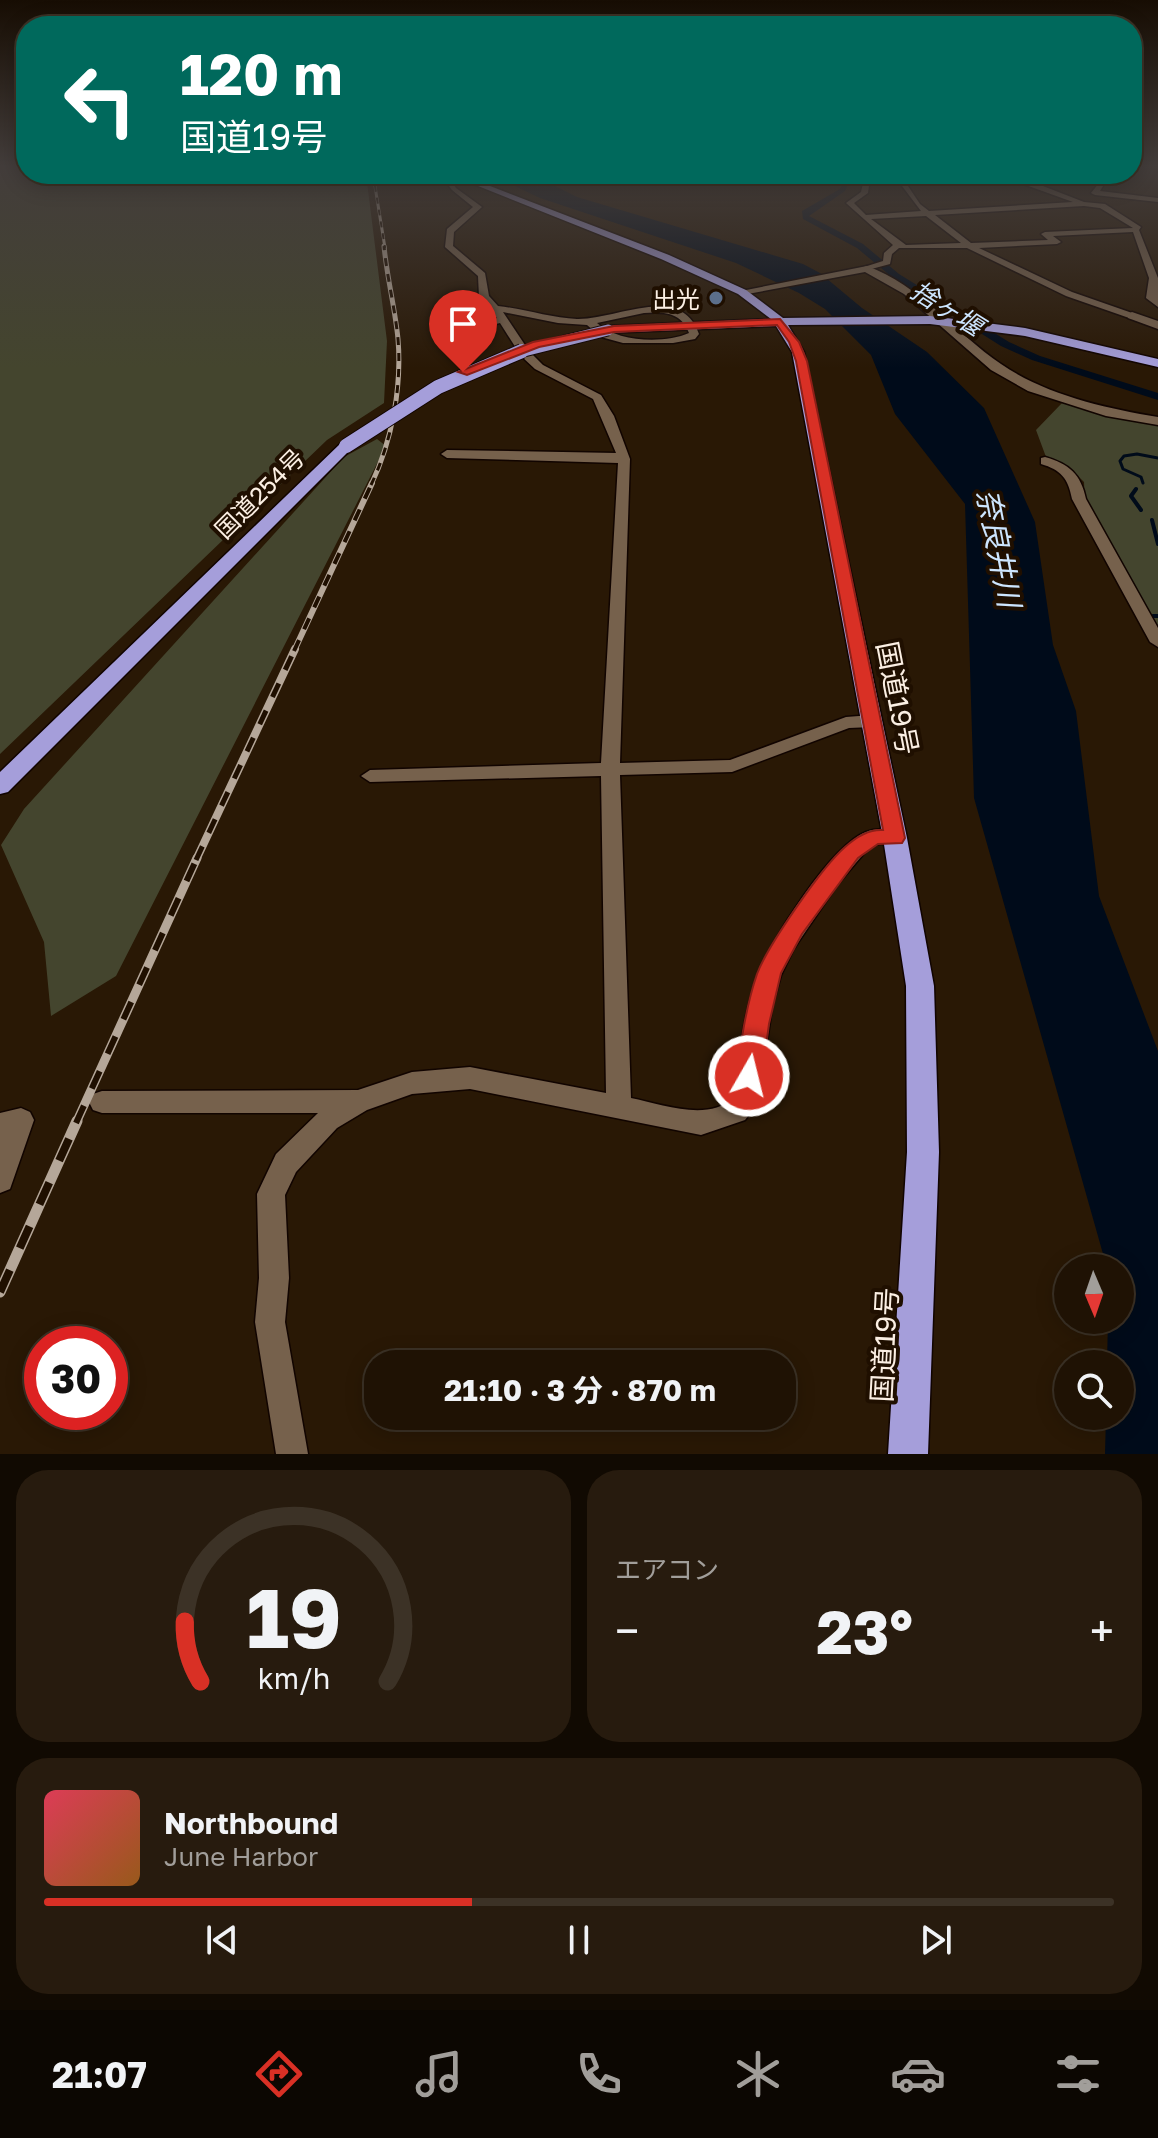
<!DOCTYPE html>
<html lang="ja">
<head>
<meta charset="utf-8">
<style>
	body { margin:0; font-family:"Golos Text","Noto Sans JP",sans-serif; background:#271b0e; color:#f1f3f6; height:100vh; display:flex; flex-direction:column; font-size:30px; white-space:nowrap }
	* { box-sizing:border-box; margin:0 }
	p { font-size:26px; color:#a19e9a }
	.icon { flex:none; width:44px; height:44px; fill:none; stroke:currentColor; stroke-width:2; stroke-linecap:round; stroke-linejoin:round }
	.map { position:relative; height:1454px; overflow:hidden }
	.sheet { display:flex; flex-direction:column; gap:16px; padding:16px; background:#110a02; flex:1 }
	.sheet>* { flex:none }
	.hud { position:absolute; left:16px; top:16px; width:1126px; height:168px; border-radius:32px; box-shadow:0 4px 20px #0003,0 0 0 2px #3c3226; background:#00695c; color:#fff; overflow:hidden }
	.needle { width:52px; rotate:178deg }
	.tools { position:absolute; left:1054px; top:1254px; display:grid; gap:16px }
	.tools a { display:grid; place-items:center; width:80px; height:80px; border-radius:50%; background:#1f1204; box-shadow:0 4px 20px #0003,0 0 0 2px #3c3226; font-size:40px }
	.speed { position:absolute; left:24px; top:1326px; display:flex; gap:16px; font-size:40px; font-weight:700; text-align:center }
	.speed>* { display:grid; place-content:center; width:104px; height:104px; border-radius:50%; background:#1f1204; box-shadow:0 4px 20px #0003,0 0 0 2px #3c3226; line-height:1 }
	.speed .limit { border:12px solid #d22; background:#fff; color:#111 }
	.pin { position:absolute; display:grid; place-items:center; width:68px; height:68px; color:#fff; margin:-82px -34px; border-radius:50% 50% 50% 0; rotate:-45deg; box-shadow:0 0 8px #0007 }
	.pin .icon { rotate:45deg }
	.me { position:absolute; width:88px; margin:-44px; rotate:8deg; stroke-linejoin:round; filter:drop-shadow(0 0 6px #0008) }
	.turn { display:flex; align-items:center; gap:28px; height:168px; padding:0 32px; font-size:36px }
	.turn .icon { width:104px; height:104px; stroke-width:2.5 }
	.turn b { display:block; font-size:56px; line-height:68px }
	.big { font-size:60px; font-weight:700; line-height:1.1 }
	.sheet .card { flex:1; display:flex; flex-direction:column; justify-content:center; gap:12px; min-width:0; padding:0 28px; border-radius:32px; background:#271b0e }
	.sheet .dial { align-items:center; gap:0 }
	.dial svg { height:208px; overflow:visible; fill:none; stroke:#3c3226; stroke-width:7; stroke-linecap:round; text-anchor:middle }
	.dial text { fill:#f1f3f6; stroke:none }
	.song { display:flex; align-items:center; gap:24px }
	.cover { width:96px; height:96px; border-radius:12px; background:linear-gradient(135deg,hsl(350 70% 55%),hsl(30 70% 35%)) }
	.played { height:8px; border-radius:4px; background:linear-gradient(90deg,#d93025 40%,#3c3226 40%) }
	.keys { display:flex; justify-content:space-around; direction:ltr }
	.heat { display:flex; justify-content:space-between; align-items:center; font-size:44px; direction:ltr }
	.sheet .tiles { flex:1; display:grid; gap:16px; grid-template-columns:1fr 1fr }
	.card:last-child { grid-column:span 2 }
	.trip { position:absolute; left:364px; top:1350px; width:432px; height:80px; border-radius:32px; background:#1f1204; box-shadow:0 4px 20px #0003,0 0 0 2px #3c3226; font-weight:700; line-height:80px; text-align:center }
	.tab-bar { display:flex; height:128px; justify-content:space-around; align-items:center; background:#0c0702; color:#a19e9a }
	.tab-bar .icon { width:56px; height:56px }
	.tab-bar .active { color:#d93025 }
	.tab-bar b { font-size:36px; color:#f1f3f6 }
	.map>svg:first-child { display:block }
	.green { fill:#44452e }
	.water { fill:#000b1a }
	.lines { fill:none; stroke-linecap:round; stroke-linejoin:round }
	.stream-far1 { stroke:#000b1a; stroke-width:3 }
	.stream { stroke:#000b1a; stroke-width:4 }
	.canal { fill:#000b1a; fill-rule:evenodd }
	.minor-casing { stroke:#110400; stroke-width:3 }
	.tertiary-casing { stroke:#110400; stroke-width:3 }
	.trunk-casing { stroke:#110400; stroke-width:3 }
	.minor { fill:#76614c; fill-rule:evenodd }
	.tertiary { fill:#76614c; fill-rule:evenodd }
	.trunk { fill:#a59eda; fill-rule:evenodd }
	.rail-far5-casing { stroke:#b5a799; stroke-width:3 }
	.rail-far4-casing { stroke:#b5a799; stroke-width:5 }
	.rail-far3-casing { stroke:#b5a799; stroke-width:6 }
	.rail-far2-casing { stroke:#b5a799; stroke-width:8 }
	.rail-far1-casing { stroke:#b5a799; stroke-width:9 }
	.rail-casing { stroke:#b5a799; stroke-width:11 }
	.rail-far5 { stroke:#1f0f00; stroke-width:2; stroke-dasharray:6; stroke-linecap:butt }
	.rail-far4 { stroke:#1f0f00; stroke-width:3; stroke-dasharray:8; stroke-linecap:butt }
	.rail-far3 { stroke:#1f0f00; stroke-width:4; stroke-dasharray:12; stroke-linecap:butt }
	.rail-far2 { stroke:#1f0f00; stroke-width:5; stroke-dasharray:15; stroke-linecap:butt }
	.rail-far1 { stroke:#1f0f00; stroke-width:6; stroke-dasharray:19; stroke-linecap:butt }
	.rail { stroke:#1f0f00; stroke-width:8; stroke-dasharray:24; stroke-linecap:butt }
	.trunk-bridge-far1-casing { stroke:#110400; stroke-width:13; stroke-linecap:butt }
	.trunk-bridge-casing { stroke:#110400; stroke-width:16; stroke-linecap:butt }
	.trunk-bridge-far1 { stroke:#a59eda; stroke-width:11 }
	.trunk-bridge { stroke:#a59eda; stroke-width:14 }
	.route { fill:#d93025; stroke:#8d1f18; stroke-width:2 }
	.service-dot { fill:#5c6f8a; stroke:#1f0f00; stroke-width:3 }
	.labels { text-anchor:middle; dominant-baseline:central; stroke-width:8; stroke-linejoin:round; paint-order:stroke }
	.far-poi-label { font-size:24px; fill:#fbefe3; stroke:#1f0f00; text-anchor:end }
	.far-street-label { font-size:24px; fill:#fbefe3; stroke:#1f0f00 }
	.far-water-label { font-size:26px; font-style:italic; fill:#cde6ff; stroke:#1f0f00 }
	.street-label { font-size:28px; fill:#fbefe3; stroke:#1f0f00 }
	.water-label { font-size:30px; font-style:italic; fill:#cde6ff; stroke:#1f0f00 }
</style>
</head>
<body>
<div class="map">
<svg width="1158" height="1454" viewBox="0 0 1158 1454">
	<rect width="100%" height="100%" fill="#291805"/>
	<!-- green -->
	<path class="green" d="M0 164H26V174H366L387 341 384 403 327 440 0 754Z
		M1062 403 1158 425V635L1085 506 1084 482 1069 467 1046 457 1036 430Z
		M377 439 386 446 116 976 51 1016 44 942 1 845 24 809 344 457Z"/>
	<!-- water -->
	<path class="water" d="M490 174H531L577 197 803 264 820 273 862 308 927 352 984 408 1035 522 1053 645 1076 711 1099 896 1158 1051V1454H1105L1106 1416H1120V1364H1107L1108 1320H1120V1268H1107L974 798 965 504 895 414 871 355 825 309 799 293 736 263 540 198Z"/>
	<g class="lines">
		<!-- stream-far1 -->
		<path class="stream-far1" d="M1143 483 1141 477 1123 469 1120 461 1124 456 1137 454 1158 458"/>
		<!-- stream -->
		<path class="stream" d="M1136 489 1131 496 1141 510
			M1152 520 1158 544
			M1153 616H1158"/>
		<!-- canal -->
		<path class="canal" d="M842 174H848L851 179 845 191 809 216 863 244 899 274 1009 342 1040 356 1158 393V400L1032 360 1001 346 893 278 857 248 803 219 802 211 840 189 845 179Z"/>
		<defs>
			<path id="minor" d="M440 174H446L456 188 482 207 454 232 453 246 485 273 489 296 498 306C525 309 551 318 577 319 616 320 681 282 699 334L695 339 673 343H623L601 337 587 325 558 323 503 312 529 351 543 365 601 395 614 416 630 459 620 763 730 760 846 717 872 715 881 721 872 727 849 728 732 772 620 775 631 1098C661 1104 708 1122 733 1098 739 1058 743 1016 757 978 769 942 831 846 866 832 878 827 890 829 902 833L905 838 902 843 877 844 866 851 837 885 793 950 781 975 772 1007 758 1103 745 1120 701 1135 470 1089 412 1094 367 1110 337 1128 296 1172 285 1195 289 1278 285 1322 308 1454H276L255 1322 259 1278 257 1194 276 1154 318 1113H102L93 1110 89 1102 93 1094 102 1091 358 1090 412 1072 470 1067 606 1093 601 776 370 782 361 776 370 770 601 763 618 463 447 458 441 454 447 450 616 453 593 399 535 369 521 356 500 323 477 329 472 326 497 318 479 297 478 276 445 247 447 229 473 207 452 190ZM644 313C665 311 682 313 689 333 664 344 617 342 597 323Z
				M900 174 920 204 929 211 1073 202 995 174 1030 181 1084 202 1105 204 1141 227 1139 230 1158 278V307L1146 298 1149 278 1133 232 1053 236 1061 242 1057 244 979 248 1072 292 1135 314V318L1132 319 1066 296 967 248H899L892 254 890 264 864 271V267L883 261 884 253 893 245 846 203 861 192 865 175ZM870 178H896L921 211 866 215 854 203 868 193ZM1084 206 1100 208 1133 228 1045 232 1041 234 1048 240 971 243 935 215ZM926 216 961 243 906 245 871 219Z
				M1040 174 1103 179 1106 181 1100 191 1158 198V202L1095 195 1091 193 1099 183Z
				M1045 457C1069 464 1081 474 1086 499L1158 628V647L1150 642 1072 499C1068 478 1061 470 1041 464V458Z
				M21 1108 30 1112 34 1120 10 1189 0 1193V1113Z"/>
			<path id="tertiary" d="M867 266C920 285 955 333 1001 364 1046 395 1105 408 1158 417V425L1106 416 1028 391 991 370 904 294 865 272 742 295 736 292Z
				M1132 312 1158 321V329L1128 318V314Z"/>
			<path id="trunk" d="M448 174H459L669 255 746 290 783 318 930 316 1025 328 1158 359V367L1025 336 930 324 788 325 804 352 907 838 934 986 939 1152 928 1454H888L907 1152 906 986 883 838 792 352 776 326 604 333V327L608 326 771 319 738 294 661 259Z
				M346 442 353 446 351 449 8 792 0 794V772L341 443Z"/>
		</defs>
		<!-- minor casing -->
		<use href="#minor" class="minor-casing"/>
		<!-- tertiary casing -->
		<use href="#tertiary" class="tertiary-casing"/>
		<!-- trunk casing -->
		<use href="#trunk" class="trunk-casing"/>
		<!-- minor -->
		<use href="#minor" class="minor"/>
		<!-- tertiary -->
		<use href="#tertiary" class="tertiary"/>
		<!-- trunk -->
		<use href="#trunk" class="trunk"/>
		<defs>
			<path id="rail-far5" d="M373 174 385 248"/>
			<path id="rail-far4" d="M371 485C392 441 402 387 398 339 395 308 387 278 384 246"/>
			<path id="rail-far3" d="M294 651 372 483"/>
			<path id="rail-far2" d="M196 860 295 649"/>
			<path id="rail-far1" d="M76 1123 197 858"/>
			<path id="rail" d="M0 1292 77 1121"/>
		</defs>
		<!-- rail-far5 casing -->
		<use href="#rail-far5" class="rail-far5-casing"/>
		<!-- rail-far4 casing -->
		<use href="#rail-far4" class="rail-far4-casing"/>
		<!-- rail-far3 casing -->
		<use href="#rail-far3" class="rail-far3-casing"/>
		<!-- rail-far2 casing -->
		<use href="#rail-far2" class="rail-far2-casing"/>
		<!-- rail-far1 casing -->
		<use href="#rail-far1" class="rail-far1-casing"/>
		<!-- rail casing -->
		<use href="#rail" class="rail-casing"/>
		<!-- rail-far5 -->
		<use href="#rail-far5" class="rail-far5"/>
		<!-- rail-far4 -->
		<use href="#rail-far4" class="rail-far4"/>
		<!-- rail-far3 -->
		<use href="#rail-far3" class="rail-far3"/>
		<!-- rail-far2 -->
		<use href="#rail-far2" class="rail-far2"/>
		<!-- rail-far1 -->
		<use href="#rail-far1" class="rail-far1"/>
		<!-- rail -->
		<use href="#rail" class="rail"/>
		<defs>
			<path id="trunk-bridge-far1" d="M516 353 608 330"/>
			<path id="trunk-bridge" d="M346 446 438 387 522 351"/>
		</defs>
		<!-- trunk-bridge-far1 casing -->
		<use href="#trunk-bridge-far1" class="trunk-bridge-far1-casing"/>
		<!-- trunk-bridge casing -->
		<use href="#trunk-bridge" class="trunk-bridge-casing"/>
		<!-- trunk-bridge-far1 -->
		<use href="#trunk-bridge-far1" class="trunk-bridge-far1"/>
		<!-- trunk-bridge -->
		<use href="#trunk-bridge" class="trunk-bridge"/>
	</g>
	<!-- sky -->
	<linearGradient id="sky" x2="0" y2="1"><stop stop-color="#170d03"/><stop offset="0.45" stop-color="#433d3b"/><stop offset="1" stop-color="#433d3b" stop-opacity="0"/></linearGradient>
	<rect width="1158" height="368" fill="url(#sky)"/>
	<!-- route -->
	<path class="route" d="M780 319 799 342 807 361 905 838 902 843 878 844 858 858 802 934 781 973 769 1024 762 1076 758 1084 749 1088 740 1084 736 1076C741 1042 746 1006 757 974 768 945 822 867 845 847 856 837 868 829 883 830L796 361 789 342 777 325 614 332 539 347 467 375 458 372 533 342 614 326Z"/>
	<!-- markers -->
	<circle class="service-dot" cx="716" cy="298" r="8"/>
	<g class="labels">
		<!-- far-poi labels -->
		<g class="far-poi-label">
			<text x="700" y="298">出光</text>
		</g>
		<!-- far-street labels -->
		<g class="far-street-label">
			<text transform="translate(259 493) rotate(-45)">国道254号</text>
		</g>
		<!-- far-water labels -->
		<g class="far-water-label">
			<text transform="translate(947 308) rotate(32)">捨ヶ堰</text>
		</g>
		<!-- street labels -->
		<g class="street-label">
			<text transform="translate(898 698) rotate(79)">国道19号</text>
			<text transform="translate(884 1345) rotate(-87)">国道19号</text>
		</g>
		<!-- water labels -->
		<g class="water-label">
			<text transform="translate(999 548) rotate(79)">奈良井川</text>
		</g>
	</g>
</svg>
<div class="tools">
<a><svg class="needle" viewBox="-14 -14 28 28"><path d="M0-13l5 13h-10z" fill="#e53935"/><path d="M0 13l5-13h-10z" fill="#a19e9a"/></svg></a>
<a><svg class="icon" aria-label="search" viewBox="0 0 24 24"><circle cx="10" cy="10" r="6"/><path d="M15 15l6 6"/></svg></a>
</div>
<div class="speed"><div class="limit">30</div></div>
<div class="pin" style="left:463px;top:372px;background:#d93025"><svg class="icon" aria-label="arrive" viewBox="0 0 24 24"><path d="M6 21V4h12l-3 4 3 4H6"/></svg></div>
<svg class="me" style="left:749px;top:1076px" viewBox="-20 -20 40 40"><circle r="17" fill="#d93025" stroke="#fff" stroke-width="3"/><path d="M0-11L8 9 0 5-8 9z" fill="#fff"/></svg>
<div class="trip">21:10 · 3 分 · 870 m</div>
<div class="hud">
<div class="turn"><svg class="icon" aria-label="left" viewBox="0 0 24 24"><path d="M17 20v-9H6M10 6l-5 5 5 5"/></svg><div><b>120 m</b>国道19号</div></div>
</div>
</div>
<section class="sheet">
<div class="tiles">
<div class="card dial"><svg viewBox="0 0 100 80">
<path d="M14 69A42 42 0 1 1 86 69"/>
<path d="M14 69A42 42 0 0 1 8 46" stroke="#d93025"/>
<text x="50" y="56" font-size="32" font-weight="700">19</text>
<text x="50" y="72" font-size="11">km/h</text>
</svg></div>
<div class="card"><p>エアコン</p>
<div class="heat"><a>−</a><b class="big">23°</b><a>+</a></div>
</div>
<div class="card">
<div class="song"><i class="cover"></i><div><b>Northbound</b><p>June Harbor</p></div></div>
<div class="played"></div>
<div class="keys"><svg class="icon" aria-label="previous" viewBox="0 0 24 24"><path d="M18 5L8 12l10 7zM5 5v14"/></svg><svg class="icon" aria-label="pause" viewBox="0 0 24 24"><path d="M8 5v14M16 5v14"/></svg><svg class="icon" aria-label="next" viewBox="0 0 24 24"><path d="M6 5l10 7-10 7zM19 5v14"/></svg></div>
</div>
</div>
</section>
<nav class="tab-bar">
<b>21:07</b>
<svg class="icon active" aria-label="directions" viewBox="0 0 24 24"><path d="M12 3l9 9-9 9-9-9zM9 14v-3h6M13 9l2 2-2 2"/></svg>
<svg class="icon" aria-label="music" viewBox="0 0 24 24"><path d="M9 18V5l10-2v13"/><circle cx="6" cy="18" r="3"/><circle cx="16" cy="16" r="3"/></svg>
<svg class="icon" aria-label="phone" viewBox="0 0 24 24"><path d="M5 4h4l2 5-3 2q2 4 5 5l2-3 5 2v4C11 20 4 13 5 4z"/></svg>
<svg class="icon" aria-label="climate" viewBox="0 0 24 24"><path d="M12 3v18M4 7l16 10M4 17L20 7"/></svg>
<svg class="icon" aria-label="car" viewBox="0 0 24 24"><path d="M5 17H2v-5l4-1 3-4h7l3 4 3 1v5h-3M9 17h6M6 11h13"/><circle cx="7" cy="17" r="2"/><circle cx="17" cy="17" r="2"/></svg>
<svg class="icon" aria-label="filters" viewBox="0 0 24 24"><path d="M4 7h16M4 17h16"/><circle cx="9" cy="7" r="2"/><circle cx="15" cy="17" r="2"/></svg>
</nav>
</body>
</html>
